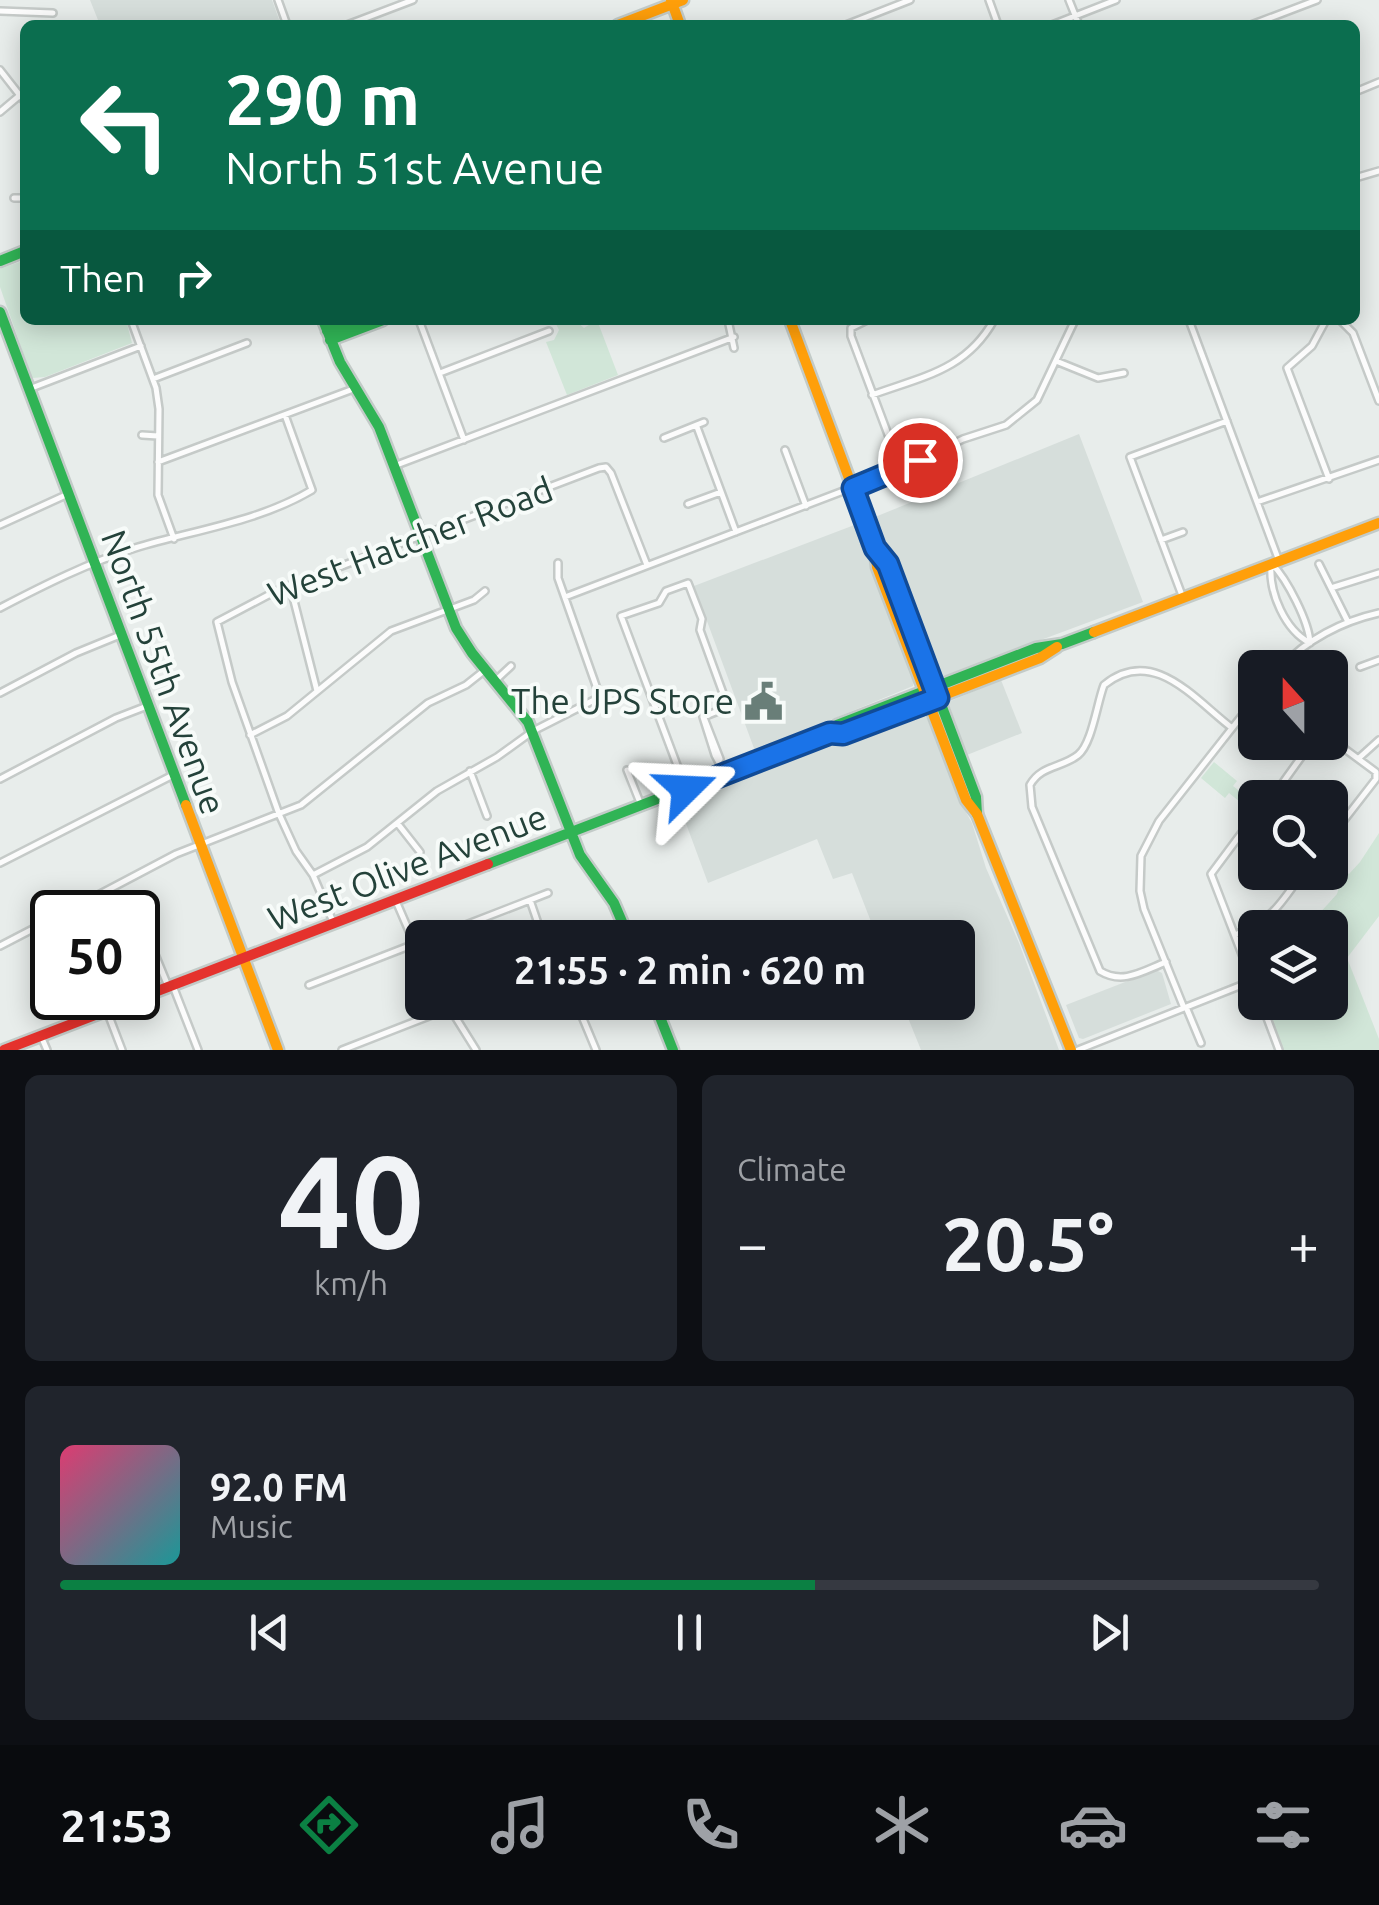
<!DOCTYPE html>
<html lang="en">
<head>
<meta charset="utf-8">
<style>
	body { margin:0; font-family:Ubuntu,sans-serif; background:#20242c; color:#f1f3f6; height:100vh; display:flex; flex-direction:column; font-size:38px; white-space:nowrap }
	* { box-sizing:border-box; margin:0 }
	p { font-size:32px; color:#9ea1a6 }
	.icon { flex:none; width:55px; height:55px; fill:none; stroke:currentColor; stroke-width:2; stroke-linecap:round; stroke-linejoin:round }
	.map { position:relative; height:1050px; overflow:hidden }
	.sheet { display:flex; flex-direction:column; gap:25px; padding:25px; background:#0d0f14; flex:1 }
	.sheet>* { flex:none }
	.banner { position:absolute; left:20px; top:20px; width:1340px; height:305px; border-radius:15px; box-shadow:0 5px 25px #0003; background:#0b6e4f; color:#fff; overflow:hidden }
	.needle { width:65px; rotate:339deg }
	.fabs { position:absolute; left:1238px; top:650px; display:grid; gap:20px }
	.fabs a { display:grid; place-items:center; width:110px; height:110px; border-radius:15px; background:#171b24; box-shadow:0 5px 25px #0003; font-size:50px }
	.speed { position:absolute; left:30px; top:890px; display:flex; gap:20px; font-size:50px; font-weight:700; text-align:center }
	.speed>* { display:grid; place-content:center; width:130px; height:130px; border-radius:50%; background:#171b24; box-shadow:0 5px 25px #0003; line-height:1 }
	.speed .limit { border:5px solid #111; border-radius:15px; background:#fff; color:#111 }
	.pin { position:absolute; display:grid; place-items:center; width:85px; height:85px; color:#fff; margin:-42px; border:5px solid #fff; border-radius:50%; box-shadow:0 2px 10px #0007 }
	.me { position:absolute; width:110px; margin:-55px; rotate:69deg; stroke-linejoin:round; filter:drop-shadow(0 0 8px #0008) }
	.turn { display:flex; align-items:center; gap:35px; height:210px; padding:0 40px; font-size:45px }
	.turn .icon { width:130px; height:130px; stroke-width:2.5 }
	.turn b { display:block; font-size:70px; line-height:85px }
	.then { display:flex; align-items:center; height:95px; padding:0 40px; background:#0003; gap:20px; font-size:38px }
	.big { font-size:75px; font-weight:700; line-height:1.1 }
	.sheet .card { flex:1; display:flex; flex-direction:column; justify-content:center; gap:15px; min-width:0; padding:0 35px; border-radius:15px; background:#20242c }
	.sheet .dial { align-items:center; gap:0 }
	.dial b { font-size:130px; line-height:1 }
	.song { display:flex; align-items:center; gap:30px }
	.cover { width:120px; height:120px; border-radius:15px; background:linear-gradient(135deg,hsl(340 70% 55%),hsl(180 70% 35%)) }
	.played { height:10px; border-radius:5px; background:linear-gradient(90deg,#0b8043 60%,#363941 60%) }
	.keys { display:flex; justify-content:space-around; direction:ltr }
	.heat { display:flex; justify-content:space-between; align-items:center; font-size:55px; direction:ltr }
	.sheet .tiles { flex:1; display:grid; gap:25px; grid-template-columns:1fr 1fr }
	.card:last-child { grid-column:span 2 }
	.trip { position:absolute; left:405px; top:920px; width:570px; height:100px; border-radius:15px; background:#171b24; box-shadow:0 5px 25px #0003; font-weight:700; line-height:100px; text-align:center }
	.tab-bar { display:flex; height:160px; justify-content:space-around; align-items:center; background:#090b0e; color:#9ea1a6 }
	.tab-bar .icon { width:70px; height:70px }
	.tab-bar .selected { color:#0b8043 }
	.tab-bar b { font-size:45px; color:#f1f3f6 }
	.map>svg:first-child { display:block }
	.built { fill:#d6dedb }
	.green { fill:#d1e6d8 }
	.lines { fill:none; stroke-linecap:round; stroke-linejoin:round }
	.street-casing { stroke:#c5cac8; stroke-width:10 }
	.fast-casing { stroke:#c3cbc8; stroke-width:15 }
	.slow-casing { stroke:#c3cbc8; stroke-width:15 }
	.jam-casing { stroke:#c3cbc8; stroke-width:15 }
	.street { stroke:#fcfcfc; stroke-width:5 }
	.fast { stroke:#30b455; stroke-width:10 }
	.slow { stroke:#ff9f0a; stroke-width:10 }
	.jam { stroke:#e5322d; stroke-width:10 }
	.route-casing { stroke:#114b97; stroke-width:25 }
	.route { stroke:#1a73e8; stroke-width:18 }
	.labels { text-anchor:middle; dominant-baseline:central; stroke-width:8; stroke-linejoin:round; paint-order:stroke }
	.street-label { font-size:35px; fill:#24423a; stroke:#f7fbf9 }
	.poi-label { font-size:35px; fill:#24423a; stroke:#f7fbf9; text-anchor:end }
</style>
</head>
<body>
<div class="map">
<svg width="1379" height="1050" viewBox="0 0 1379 1050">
	<rect width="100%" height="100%" fill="#e8edeb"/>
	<!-- built -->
	<path class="built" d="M90 0H272L281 25H100Z
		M1079 434 1143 602 939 678 916 626 875 517Z
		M857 524 915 678 913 686 755 751 694 586Z
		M1001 680 1022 733 967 755 948 702Z
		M914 713 923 714 927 718 962 805 972 823 986 868 1019 943 1059 1050H921L902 1003 958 1002V938L877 937 852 873 833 879 817 839 708 883 678 802 787 762 848 734Z
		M1156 970 1162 973 1171 1004 1083 1039 1079 1038 1066 1005Z"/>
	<!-- green -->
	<path class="green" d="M25 260V320H126L132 343 45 377 32 378 0 287V269Z
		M548 320H575L584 328 597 320 618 375 567 395 546 342 554 340 559 330 555 322Z
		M1214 762 1237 781 1233 786 1255 803V814L1229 793 1225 798 1201 778Z
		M1379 833V916L1347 958 1379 1039V1050H1283L1265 1003 1330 1002V928L1307 927 1337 894 1340 884 1326 873 1330 872V860L1349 874 1360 862Z"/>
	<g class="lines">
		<defs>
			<path id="street" d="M278 0 287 25
				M989 0 998 25
				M1069 0 1079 25
				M0 11 53 13
				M347 25 413 0
				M846 25 910 0
				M1052 25 1116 0
				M1251 25 1317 0
				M0 70 25 102
				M1355 92 1379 82
				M0 112 19 96
				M1355 178 1379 171
				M14 198H25
				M131 320 156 388 159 409 158 495 174 539
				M419 320 464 440
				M728 320 734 348
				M867 320 851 328V336L901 469
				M1189 320 1279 561
				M1326 320 1312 346 1287 368 1329 479
				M1340 320 1353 333 1379 401
				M1056 361 1098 378 1124 373
				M440 373 549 331
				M153 379 247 343
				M29 389 141 346
				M872 395C924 376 966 370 994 320
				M697 427 736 532
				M142 435 158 436
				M664 438 704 422
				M785 450 806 506
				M158 462 356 388
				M394 466 734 337
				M1257 502 1379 460
				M688 504 721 492
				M0 525 68 494
				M1161 540 1183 532
				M1272 564C1287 579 1309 622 1310 643
				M1319 564 1348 622
				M1271 565C1269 593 1285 630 1310 643
				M290 585 317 691
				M1331 588 1379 573
				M565 597 901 469 963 439 1006 425 1037 400 1075 320
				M1183 598 1130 457 1227 421
				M0 608C44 585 88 563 135 548 194 530 258 522 312 490L285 415
				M1360 667 1379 660
				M1281 668C1305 640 1343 621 1379 613
				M496 680 511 666
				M0 693 76 653 120 635
				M703 717 715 755 725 774
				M704 718 720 759
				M250 735 287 716 391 631 474 600 485 591
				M1330 738 1376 772V779L1331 837
				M1359 758 1379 740
				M627 770 641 805
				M470 771 487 816
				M0 779 116 718 147 706
				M686 789 621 616 659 603 666 591 688 583 702 619 700 630 728 707 703 717
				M1274 795 1312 742
				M398 824 420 852
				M1246 827 1211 874 1255 988
				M0 863 173 775
				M313 875 367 847 437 791 497 757 533 731 600 697 558 578V563
				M530 900 543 938
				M396 901 422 961
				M66 912 176 854 301 805 428 703 466 685 485 670
				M334 924 313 875 296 851 279 814 232 682 217 622 276 591 599 468 606 467 611 473 647 565
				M1235 935C1272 920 1281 904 1303 872
				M432 938 548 893
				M0 946 52 919
				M154 952 168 986
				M1166 962C1143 971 1123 985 1100 971L1032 807 1030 785C1041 765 1062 768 1078 755 1092 744 1097 703 1104 685 1153 645 1194 699 1232 728
				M309 985 422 941
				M173 986 198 1050
				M91 998 97 1013
				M446 1002 476 1050
				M576 1002 596 1050
				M1261 1002 1279 1050
				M1186 1007 1201 1043
				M1184 1008 1144 909 1140 891 1141 856 1159 821 1255 699
				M107 1011 122 1050
				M41 1036 47 1050
				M342 1050 465 1002
				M1078 1050 1252 981"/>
			<path id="fast" d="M0 261 25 251
				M0 312 186 805
				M323 320 340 362 379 427 456 628 472 653 528 722 580 855 614 903 629 938
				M327 331 355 320
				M330 340 383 320
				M877 550 888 564 976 797 977 814
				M488 864 829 733 837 725 1036 648 1062 644 1094 632
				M654 1002 673 1050"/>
			<path id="slow" d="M671 0 680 25
				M618 25 683 0
				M790 320 875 548 877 567 966 800 977 814 1071 1050
				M1094 632 1379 523
				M829 733 843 734 1040 658 1057 647
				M186 805 278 1050"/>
			<path id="jam" d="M4 1050 488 864"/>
		</defs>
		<!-- street casing -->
		<use href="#street" class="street-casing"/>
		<!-- fast casing -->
		<use href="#fast" class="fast-casing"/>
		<!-- slow casing -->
		<use href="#slow" class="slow-casing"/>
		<!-- jam casing -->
		<use href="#jam" class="jam-casing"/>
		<!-- street -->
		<use href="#street" class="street"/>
		<!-- fast -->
		<use href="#fast" class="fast"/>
		<!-- slow -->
		<use href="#slow" class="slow"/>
		<!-- jam -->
		<use href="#jam" class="jam"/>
	</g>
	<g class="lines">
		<defs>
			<path id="route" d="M686 789 830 733 843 734 938 698 888 564 875 548 853 488 920 460"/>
		</defs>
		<!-- route casing -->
		<use href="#route" class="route-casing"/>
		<!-- route -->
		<use href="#route" class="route"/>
	</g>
	<!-- icons -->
	<defs>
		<symbol id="civic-bare" viewBox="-9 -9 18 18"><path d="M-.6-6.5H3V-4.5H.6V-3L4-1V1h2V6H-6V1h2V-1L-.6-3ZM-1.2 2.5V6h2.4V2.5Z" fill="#697e78" stroke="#f7fbf9" stroke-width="2.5" paint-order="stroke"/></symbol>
	</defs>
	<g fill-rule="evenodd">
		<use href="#civic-bare" x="736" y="674" width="55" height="55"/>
	</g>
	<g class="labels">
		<!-- street labels -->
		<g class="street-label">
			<text transform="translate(410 541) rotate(-21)">West Hatcher Road</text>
			<text transform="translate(164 672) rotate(70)">North 55th Avenue</text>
			<text transform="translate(407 867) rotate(-21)">West Olive Avenue</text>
		</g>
		<!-- poi labels -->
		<g class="poi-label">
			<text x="734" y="701">The UPS Store</text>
		</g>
	</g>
</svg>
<div class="fabs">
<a><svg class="needle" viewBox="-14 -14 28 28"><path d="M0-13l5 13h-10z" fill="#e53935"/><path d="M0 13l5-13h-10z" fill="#9ea1a6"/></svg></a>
<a><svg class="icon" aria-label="search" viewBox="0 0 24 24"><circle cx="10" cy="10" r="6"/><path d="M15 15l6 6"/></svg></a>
<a><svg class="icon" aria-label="layers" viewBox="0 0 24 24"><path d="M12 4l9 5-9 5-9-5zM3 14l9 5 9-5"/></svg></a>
</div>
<div class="speed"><div class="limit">50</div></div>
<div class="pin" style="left:920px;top:460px;background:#d93025"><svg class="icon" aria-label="arrive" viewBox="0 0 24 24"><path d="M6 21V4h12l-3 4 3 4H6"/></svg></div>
<svg class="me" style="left:686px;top:789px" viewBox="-20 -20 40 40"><path d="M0-17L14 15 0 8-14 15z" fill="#1a73e8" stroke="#fff" stroke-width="4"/></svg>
<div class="trip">21:55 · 2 min · 620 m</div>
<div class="banner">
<div class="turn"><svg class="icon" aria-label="left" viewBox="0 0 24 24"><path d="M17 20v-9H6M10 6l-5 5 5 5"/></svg><div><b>290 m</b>North 51st Avenue</div></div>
<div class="then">Then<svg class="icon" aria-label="right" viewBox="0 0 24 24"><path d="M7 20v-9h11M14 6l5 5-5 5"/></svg></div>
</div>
</div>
<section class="sheet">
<div class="tiles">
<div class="card dial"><b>40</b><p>km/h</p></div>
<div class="card"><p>Climate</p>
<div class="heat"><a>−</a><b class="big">20.5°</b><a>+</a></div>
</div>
<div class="card">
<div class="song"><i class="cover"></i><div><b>92.0 FM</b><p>Music</p></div></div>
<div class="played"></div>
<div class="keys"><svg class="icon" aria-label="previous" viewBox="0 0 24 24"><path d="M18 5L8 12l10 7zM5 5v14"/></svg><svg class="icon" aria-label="pause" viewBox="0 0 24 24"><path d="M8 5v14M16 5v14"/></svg><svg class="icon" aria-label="next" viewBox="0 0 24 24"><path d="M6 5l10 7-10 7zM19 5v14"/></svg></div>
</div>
</div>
</section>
<nav class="tab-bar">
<b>21:53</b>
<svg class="icon selected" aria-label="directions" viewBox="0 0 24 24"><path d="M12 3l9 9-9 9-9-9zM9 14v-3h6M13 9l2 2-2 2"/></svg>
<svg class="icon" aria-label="music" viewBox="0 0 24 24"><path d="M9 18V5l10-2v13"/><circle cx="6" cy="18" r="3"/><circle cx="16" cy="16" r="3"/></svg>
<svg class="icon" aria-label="phone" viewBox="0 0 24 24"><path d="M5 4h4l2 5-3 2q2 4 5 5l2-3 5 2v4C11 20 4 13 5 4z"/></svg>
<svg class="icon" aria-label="climate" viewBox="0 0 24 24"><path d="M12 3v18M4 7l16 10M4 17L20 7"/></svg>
<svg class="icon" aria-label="car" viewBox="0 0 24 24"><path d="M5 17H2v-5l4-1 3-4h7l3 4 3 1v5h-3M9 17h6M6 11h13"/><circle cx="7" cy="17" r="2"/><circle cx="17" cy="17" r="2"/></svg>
<svg class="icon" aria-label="filters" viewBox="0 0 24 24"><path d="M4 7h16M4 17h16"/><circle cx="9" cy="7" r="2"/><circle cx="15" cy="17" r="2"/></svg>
</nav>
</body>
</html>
